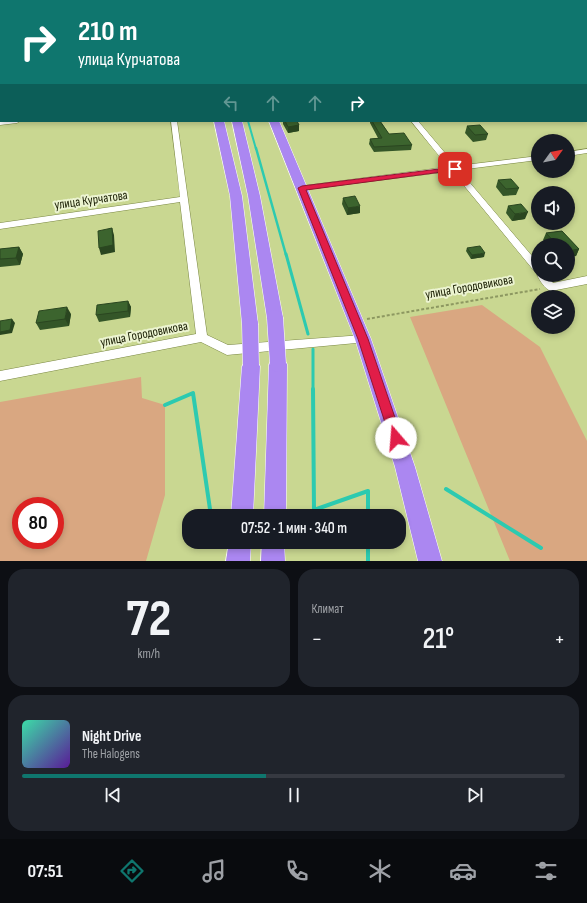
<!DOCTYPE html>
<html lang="ru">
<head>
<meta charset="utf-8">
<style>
	body { margin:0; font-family:"Sofia Sans Condensed",sans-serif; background:#20242c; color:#f1f3f6; height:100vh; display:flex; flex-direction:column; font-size:15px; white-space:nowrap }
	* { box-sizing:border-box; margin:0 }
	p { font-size:13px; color:#9ea1a6 }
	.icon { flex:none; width:22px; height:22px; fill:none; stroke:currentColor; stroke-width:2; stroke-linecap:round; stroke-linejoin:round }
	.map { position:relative; height:561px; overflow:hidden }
	.panel { display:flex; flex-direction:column; gap:8px; padding:8px; background:#0d0f14; flex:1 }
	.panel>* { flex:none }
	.banner { position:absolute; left:0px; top:0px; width:587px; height:122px; box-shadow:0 2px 6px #0003; background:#0f766e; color:#fff; overflow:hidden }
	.needle { width:26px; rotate:57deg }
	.fabs { position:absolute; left:531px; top:134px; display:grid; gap:8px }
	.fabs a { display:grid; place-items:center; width:44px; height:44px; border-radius:50%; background:#171b24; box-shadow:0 2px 6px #0003; font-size:20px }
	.speed { position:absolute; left:12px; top:497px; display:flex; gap:8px; font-size:20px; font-weight:700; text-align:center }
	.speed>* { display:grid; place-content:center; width:52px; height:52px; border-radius:50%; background:#171b24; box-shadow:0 2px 6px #0003; line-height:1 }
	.speed .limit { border:6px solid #d22; background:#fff; color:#111 }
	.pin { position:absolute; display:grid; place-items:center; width:34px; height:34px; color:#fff; margin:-17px; border-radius:8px; box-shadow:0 2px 6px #0006 }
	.me { position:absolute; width:44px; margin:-22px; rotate:342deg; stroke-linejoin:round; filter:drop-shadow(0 0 3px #0008) }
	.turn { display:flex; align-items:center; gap:14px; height:84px; padding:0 12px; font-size:18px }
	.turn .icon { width:52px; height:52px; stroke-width:2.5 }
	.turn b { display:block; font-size:28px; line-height:34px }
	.lanes { display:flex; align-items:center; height:38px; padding:0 12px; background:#0003; justify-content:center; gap:20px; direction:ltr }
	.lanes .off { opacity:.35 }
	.big { font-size:30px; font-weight:600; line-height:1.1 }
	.panel .card { flex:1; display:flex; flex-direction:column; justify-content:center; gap:6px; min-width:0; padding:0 14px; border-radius:16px; background:#20242c }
	.panel .dial { align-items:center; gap:0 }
	.dial b { font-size:52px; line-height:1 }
	.song { display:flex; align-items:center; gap:12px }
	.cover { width:48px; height:48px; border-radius:6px; background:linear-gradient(135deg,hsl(160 70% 55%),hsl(270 70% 35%)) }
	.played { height:4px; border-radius:2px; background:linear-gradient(90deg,#0f766e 45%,#363941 45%) }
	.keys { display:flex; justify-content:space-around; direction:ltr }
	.heat { display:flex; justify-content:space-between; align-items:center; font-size:22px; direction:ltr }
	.panel .tiles { flex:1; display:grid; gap:8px; grid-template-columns:1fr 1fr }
	.card:last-child { grid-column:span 2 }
	.trip { position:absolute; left:182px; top:509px; width:224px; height:40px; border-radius:16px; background:#171b24; box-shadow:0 2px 6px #0003; font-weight:600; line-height:40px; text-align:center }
	.tabs { display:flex; height:64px; justify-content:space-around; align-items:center; background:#090b0e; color:#9ea1a6 }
	.tabs .icon { width:28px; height:28px }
	.tabs .selected { color:#0f766e }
	.tabs b { font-size:18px; color:#f1f3f6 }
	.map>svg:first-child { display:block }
	.green { fill:#d9a781; fill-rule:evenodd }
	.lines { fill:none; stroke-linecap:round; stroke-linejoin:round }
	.stream-far3 { stroke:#2ccab0; stroke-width:2 }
	.stream-far2 { stroke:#2ccab0; stroke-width:2.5 }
	.stream-far1 { stroke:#2ccab0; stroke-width:3 }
	.stream { stroke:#2ccab0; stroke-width:4 }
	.minor-casing { stroke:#7a8743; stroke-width:1 }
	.highway-casing { stroke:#fff; stroke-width:1 }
	.path-far1 { stroke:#8d9861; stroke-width:1; stroke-dasharray:1.5 1; stroke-linecap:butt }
	.path { stroke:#8d9861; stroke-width:2; stroke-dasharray:3 2; stroke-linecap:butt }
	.minor { fill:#fff; fill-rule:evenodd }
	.highway { fill:#ab87f1; fill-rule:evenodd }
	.highway-bridge-casing { stroke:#fff; stroke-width:17; stroke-linecap:butt }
	.highway-bridge { stroke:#ab87f1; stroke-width:16 }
	.wall { fill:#345628 }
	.shaded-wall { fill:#2a4620 }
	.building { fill:#3c642e; stroke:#2a4620 }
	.route { fill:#e11d48; stroke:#92132f }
	.labels { text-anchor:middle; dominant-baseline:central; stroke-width:4; stroke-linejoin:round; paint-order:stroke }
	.street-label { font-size:13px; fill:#181c02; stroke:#ecf4d1 }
</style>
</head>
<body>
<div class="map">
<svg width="587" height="561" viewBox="0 0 587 561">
	<rect width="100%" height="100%" fill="#c9d791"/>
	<!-- green -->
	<path class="green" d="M482 305 540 347 587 441V561H510L410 317Z
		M141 377 142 398 165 405V495L146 561H0V402ZM21 506H55V540H21Z"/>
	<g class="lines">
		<!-- stream-far3 -->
		<path class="stream-far3" d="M248 121 256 149"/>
		<!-- stream-far2 -->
		<path class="stream-far2" d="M256 148 286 255"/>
		<!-- stream-far1 -->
		<path class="stream-far1" d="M286 254 308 334
			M313 349V390"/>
		<!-- stream -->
		<path class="stream" d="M313 389 314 510 368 491V516
			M165 405 193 393 211 516
			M446 489 541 548
			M368 542V561"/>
		<defs>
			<path id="minor" d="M317 0H321V1H317Z
				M561 0H567V1H561Z
				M586 11H587V14H586Z
				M0 56H1V60H0Z
				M586 61H587V65H586Z
				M0 121H20L17 123 0 125Z
				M171 121H177L207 335 228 345 363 335 367 336 369 339 367 342 227 355 201 342 0 381V371L196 334 180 202 0 229V223L180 197Z
				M411 121H418L456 166 538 156V160L459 170 538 263V275H547L553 283 587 276V284L551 291C545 289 540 281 537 275L538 273 535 272 452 171 302 190 298 188 302 186 448 167Z
				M587 149V153L568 156V152Z"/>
			<path id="highway" d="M184 0H191V1H184Z
				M196 0H202V1H196Z
				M221 0H227V1H221Z
				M214 121H224L242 196 258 324 256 328 250 330 244 328 242 324 230 196Z
				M232 121H242L260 196 283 318 281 322 275 324 269 322 267 318 248 196Z
				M269 121H279L371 339 415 467 442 561H418L395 467 355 339Z
				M278 357 284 359 287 364 286 516H264L269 364 272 359Z
				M251 359 257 361 260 366 253 516H231L242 366 245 361Z
				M229 542H251L250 561H226Z
				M262 542H284L285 561H261Z"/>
		</defs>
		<!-- minor casing -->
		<use href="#minor" class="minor-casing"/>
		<!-- highway casing -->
		<use href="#highway" class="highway-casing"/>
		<!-- path-far1 -->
		<path class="path-far1" d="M55 0 59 1
			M150 1 156 0"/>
		<!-- path -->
		<path class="path" d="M367 319 540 289"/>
		<!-- minor -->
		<use href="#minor" class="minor"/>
		<!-- highway -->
		<use href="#highway" class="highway"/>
		<defs>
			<path id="highway-bridge" d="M275 318 278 364
				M250 324 251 366"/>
		</defs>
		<!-- highway-bridge casing -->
		<use href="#highway-bridge" class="highway-bridge-casing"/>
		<!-- highway-bridge -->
		<use href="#highway-bridge" class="highway-bridge"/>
	</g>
	<!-- wall -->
	<path class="wall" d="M422 0H470L472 1H423Z
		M283 121H297L299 131 288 133 283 124Z
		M370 121H380L389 134 412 145 411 150 374 152 369 144 370 139 378 138 370 123Z
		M467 126 488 134 486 140 473 142 465 133Z
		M498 180 519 188 516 195 503 196 496 187Z
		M343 198 360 213 347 215 342 204Z
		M508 206 525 219 512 221 506 213Z
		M562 231 579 249 576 256 568 257V245H547L543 240 546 233Z
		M19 247 23 254 20 265 0 267V249Z
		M467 248 484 257 471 259 466 251Z
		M128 301 131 307 130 317 99 322 96 315Z
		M71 314 69 326 40 330 36 323Z"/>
	<!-- shaded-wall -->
	<path class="shaded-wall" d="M299 125V131L288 133V127Z
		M360 206V213L347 215 348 208Z
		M528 212 525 219 512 221 515 214Z
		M112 228 114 235 115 252 101 255 99 248Z
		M19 247 23 254 20 265 16 258Z
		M579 249 576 256 568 257V251Z
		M485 253 484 257 471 259 472 255Z
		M128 301 131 307 130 317 128 311Z
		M67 307 71 314 69 326 65 319Z
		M12 319 15 323 12 333 0 335V332Z"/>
	<!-- building -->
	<path class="building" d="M428 0H470L472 1H429Z
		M285 121H297L299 125 288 127Z
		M372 121H380L389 134 404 133 412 145 374 147 370 139 382 138Z
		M480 125 488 134 475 135 467 126Z
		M511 179 519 188 506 189 498 180Z
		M355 196 360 206 348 208 343 198Z
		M521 204 528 212 515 214 508 206Z
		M112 228 113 245 99 248 98 231Z
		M562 231 579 249 568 251V245H557L546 233Z
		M480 246 485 253 472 255 467 248Z
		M19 247 16 258 0 259V249Z
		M128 301V311L96 315 97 305Z
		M67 307 65 319 36 323 39 311Z
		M12 319 10 330 0 332V321Z"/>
	<!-- route -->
	<path class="route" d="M455 167 458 169 457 170 306 190 368 339 402 438 400 442 396 444 391 442 390 438 358 339 298 188 302 186Z"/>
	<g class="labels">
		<!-- street labels -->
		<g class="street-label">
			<text transform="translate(91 200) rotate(-8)">улица Курчатова</text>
			<text transform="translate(469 287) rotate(-10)">улица Городовикова</text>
			<text transform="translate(144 334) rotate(-11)">улица Городовикова</text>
		</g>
	</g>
</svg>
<div class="fabs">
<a><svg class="needle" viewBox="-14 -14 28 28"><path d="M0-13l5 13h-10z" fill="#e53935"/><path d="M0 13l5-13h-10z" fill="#9ea1a6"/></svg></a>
<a><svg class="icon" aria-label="sound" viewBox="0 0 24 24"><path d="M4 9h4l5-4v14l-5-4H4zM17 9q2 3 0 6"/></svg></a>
<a><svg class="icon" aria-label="search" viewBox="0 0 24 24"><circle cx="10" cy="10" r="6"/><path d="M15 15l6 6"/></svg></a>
<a><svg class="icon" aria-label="layers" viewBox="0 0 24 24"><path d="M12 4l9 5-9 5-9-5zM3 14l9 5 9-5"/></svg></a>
</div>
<div class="speed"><div class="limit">80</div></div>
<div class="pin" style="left:455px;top:169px;background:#d93025"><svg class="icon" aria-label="arrive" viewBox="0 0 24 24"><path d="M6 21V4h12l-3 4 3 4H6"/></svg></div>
<svg class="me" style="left:396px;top:438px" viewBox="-20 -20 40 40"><circle r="19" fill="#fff"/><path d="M0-13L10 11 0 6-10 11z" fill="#e11d48"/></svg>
<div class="trip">07:52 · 1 мин · 340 m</div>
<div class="banner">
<div class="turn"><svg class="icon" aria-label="right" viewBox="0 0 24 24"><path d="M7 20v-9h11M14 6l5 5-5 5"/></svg><div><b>210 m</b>улица Курчатова</div></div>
<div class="lanes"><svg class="icon off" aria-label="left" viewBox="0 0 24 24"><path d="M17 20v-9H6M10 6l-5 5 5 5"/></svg><svg class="icon off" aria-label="ahead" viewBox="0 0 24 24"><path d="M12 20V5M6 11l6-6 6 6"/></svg><svg class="icon off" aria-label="ahead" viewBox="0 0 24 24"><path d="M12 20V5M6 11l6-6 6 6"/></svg><svg class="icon" aria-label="right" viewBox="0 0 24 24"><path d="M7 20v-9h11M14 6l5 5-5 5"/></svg></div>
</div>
</div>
<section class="panel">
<div class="tiles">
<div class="card dial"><b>72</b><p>km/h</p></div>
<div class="card"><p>Климат</p>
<div class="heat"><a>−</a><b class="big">21°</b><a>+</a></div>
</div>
<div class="card">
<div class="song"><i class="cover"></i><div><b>Night Drive</b><p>The Halogens</p></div></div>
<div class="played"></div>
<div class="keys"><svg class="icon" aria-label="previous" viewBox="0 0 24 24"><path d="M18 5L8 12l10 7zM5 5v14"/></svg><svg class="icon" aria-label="pause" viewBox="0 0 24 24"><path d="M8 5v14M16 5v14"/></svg><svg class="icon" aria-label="next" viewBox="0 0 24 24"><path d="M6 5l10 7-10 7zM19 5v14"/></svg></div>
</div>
</div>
</section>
<nav class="tabs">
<b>07:51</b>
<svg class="icon selected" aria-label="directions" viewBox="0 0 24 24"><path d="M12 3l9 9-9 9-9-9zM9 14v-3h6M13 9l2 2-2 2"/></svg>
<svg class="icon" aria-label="music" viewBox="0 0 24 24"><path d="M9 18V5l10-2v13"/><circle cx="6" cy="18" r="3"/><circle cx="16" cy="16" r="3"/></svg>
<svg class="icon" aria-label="phone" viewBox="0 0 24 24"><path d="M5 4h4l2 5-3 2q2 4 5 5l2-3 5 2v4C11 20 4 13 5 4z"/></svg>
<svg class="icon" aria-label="climate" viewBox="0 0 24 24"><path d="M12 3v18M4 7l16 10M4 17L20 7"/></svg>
<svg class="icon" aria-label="car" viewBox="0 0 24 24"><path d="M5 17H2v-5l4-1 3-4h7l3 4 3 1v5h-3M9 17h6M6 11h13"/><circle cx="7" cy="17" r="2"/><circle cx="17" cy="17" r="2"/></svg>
<svg class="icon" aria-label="filters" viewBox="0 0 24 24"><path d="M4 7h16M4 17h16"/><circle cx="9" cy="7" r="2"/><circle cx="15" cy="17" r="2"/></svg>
</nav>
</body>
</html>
